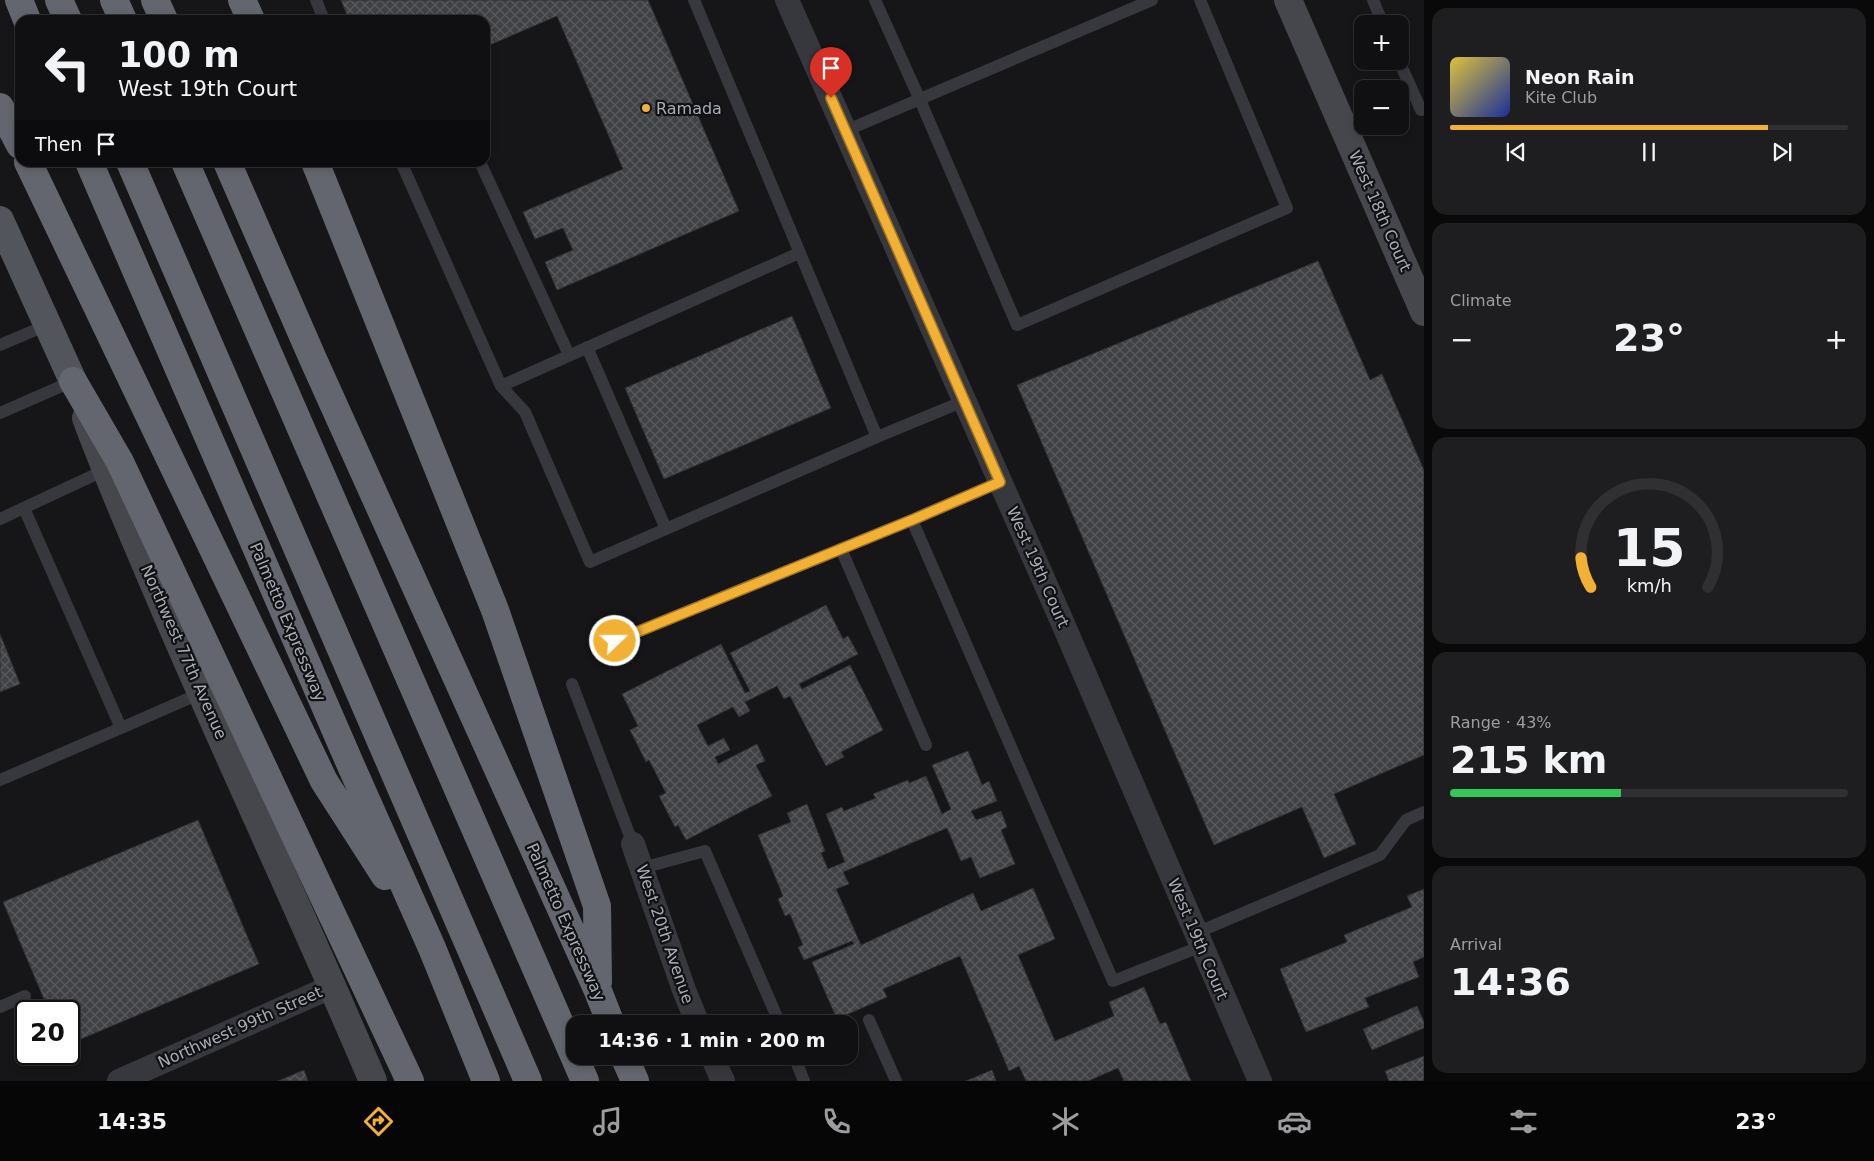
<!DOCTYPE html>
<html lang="en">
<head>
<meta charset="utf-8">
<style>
	body { margin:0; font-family:"DejaVu Sans",sans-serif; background:#1e1e20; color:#f1f3f6; height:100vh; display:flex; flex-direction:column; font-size:19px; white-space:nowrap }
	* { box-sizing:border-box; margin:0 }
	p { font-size:16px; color:#9c9d9f }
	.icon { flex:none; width:28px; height:28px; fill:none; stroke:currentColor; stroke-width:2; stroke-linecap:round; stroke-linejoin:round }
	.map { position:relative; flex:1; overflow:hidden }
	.sheet { display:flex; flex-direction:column; gap:8px; padding:8px; background:#09090a; width:450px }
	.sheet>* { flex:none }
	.top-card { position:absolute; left:15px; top:15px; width:475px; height:152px; border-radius:15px; box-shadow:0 2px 8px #0003,0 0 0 1px #303032; background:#101012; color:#f1f3f6; overflow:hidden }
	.fabs { position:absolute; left:1354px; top:15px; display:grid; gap:10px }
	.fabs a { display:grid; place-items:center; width:55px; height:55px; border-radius:10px; background:#101012; box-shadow:0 2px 8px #0003,0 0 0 1px #303032; font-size:25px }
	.speed { position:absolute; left:15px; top:1000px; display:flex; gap:10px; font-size:25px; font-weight:700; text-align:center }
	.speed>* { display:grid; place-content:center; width:65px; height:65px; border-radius:50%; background:#101012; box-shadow:0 2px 8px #0003,0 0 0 1px #303032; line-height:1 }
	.speed .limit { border:2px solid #111; border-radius:8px; background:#fff; color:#111 }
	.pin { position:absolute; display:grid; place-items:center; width:42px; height:42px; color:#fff; margin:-51px -21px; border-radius:50% 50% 50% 0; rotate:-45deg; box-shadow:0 0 5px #0007 }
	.pin .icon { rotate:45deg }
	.me { position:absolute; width:55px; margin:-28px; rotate:68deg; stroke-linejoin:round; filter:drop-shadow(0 0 4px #0008) }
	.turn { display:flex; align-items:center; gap:18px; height:105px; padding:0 20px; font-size:22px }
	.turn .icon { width:65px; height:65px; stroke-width:2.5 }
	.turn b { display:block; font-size:35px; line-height:42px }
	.then { display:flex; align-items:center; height:48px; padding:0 20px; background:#0003; gap:10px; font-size:19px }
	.big { font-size:38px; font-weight:800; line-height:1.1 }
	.sheet .card { flex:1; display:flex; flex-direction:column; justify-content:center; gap:8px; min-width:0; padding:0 18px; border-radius:15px; background:#1e1e20 }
	.sheet .dial { align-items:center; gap:0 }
	.dial svg { height:130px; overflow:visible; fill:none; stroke:#303032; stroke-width:7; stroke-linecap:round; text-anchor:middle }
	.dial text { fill:#f1f3f6; stroke:none }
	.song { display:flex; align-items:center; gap:15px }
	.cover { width:60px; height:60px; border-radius:8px; background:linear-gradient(135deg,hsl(50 70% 55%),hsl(230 70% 35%)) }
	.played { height:5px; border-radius:2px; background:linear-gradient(90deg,#f2b134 80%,#303032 80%) }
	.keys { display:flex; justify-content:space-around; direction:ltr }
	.heat { display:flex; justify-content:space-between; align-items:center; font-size:28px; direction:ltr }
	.charge { height:8px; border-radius:4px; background:linear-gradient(90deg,#34c759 43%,#303032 0) }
	.trip { position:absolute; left:566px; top:1015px; width:292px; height:50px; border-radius:15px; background:#101012; box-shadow:0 2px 8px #0003,0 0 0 1px #303032; font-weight:800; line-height:50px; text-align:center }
	.tabs { display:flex; height:80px; justify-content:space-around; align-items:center; background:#060607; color:#9c9d9f }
	.tabs .icon { width:35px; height:35px }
	.tabs .selected { color:#f2b134 }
	.tabs b { font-size:22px; color:#f1f3f6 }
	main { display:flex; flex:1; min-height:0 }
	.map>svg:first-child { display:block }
	.building { fill:url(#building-cross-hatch); stroke:#303034 }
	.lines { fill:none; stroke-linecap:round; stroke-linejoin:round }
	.lane { stroke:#37383d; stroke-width:12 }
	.street { stroke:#37383d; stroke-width:24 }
	.secondary { stroke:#45474d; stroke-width:28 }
	.primary { stroke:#53555c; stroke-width:28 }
	.highway { stroke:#63666e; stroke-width:28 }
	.route-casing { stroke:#9d7322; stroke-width:12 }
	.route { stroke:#f2b134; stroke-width:9 }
	.poi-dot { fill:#f2b134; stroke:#111113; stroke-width:2 }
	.labels { text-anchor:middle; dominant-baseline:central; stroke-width:4.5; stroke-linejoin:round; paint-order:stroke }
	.poi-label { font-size:16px; fill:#a8adb8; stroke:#111113; text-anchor:start }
	.street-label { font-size:16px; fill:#a8adb8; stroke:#111113 }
</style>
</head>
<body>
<main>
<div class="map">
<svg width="1424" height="1081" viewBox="0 0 1424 1081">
	<defs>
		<pattern id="building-cross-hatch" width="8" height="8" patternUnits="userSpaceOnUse" patternTransform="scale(1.25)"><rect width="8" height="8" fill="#404145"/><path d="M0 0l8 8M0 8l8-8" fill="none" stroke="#595a5e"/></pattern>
	</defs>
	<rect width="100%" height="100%" fill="#161618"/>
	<!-- building -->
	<path class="building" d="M341 0H648L739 211 557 290 545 262 573 250 563 228 535 239 523 212 623 169 557 16 485 47V20H349Z
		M1318 261 1370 380 1382 374 1424 470V755L1334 794 1356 844 1324 858 1302 807 1214 845 1017 385Z
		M792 316 831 408 664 479 625 388Z
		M826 605 843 639 848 636 858 654 799 684 802 689 850 665 883 730 841 752 844 757 826 766 790 696 784 699 777 686 745 702 750 711 739 717 733 707 697 725 708 746 724 738 730 750 715 757 718 764 757 744 765 761 756 765 772 796 686 840 678 825 675 827 659 796 666 793 649 760 646 762 630 730 638 726 622 694 721 644 745 693 750 691 730 653Z
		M0 634 20 684 0 692Z
		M968 751 982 785 989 781 997 801 971 811 976 820 1001 811 1007 827 1001 830 1015 864 980 878 971 857 961 861 947 828 843 872 849 884 836 889 861 945 973 893 981 911 1033 888 1055 939 1018 955 1055 1041 1114 1016 1109 1002 1144 987 1160 1024 1166 1022 1191 1081H1124L1118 1068 1088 1081H1026L1019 1066 1009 1071 960 956 883 989 887 997 837 1019 812 962 854 944 852 941 804 960 798 947 803 945 790 914 785 916 778 899 783 896 758 835 791 822 787 813 807 804 825 851 821 853 828 869 845 862 826 814 842 807 844 811 876 798 873 794 908 780 909 783 926 776 942 814 951 809 932 765Z
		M198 820 259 964 69 1044V1011H49L3 902Z
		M1424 889V957L1413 962 1419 977 1365 998 1369 1007 1306 1032 1280 969 1347 942 1344 935 1412 907 1407 896Z
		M1417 1006 1424 1022V1028L1372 1050 1363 1029Z
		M1424 1056V1081H1389L1385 1071Z
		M304 1070 308 1081H278Z
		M992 1070 996 1081H966Z"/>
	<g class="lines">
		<!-- lane -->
		<path class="lane" d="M316 0 324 20
			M875 0 920 100 1017 325 1287 208 1200 0
			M1373 0 1383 24
			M1399 61 1421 110
			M845 131 1152 0
			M401 162 501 386 799 253
			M480 162 569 355
			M0 345 47 325
			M587 347 666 529
			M501 386 525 412 590 562 877 437 694 0
			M0 413 73 381
			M877 437 964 401
			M1000 482 912 520 1113 981 1202 946
			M24 508 121 728 201 693
			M0 519 105 470
			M841 549 926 745
			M615 641 912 520
			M572 684 633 844
			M0 780 121 728
			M642 868 705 851 780 1024
			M1196 933 1380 855 1406 820 1424 812
			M0 1007 25 996
			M869 1020 896 1081
			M794 1056 804 1081"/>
		<!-- street -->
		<path class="street" d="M787 0 1061 619 1260 1081
			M633 844 684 990 698 1024
			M712 1056 723 1081
			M119 1081 333 986"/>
		<!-- secondary -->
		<path class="secondary" d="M1288 0 1424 312
			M86 418C110 483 138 546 165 610 233 768 306 923 373 1081"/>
		<!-- primary -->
		<path class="primary" d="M0 220 73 381"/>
		<!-- highway -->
		<path class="highway" d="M19 0 27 20
			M59 0 68 20
			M114 0 123 20
			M155 0 164 20
			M242 0 251 20
			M0 107 20 145
			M28 162 324 781 385 876
			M89 162 352 768 432 948 486 1081
			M130 162 528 1081
			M185 162 585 1081
			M227 162 313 359 598 991 611 1024
			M315 162 495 610 597 906 598 982
			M73 381 120 462 410 1081
			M624 1056 635 1081"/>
	</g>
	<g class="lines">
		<defs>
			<path id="route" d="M615 641 912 520 1000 482 831 98"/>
		</defs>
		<!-- route casing -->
		<use href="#route" class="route-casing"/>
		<!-- route -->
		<use href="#route" class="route"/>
	</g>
	<!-- markers -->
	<circle class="poi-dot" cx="646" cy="108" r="5"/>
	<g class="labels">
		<!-- poi labels -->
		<g class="poi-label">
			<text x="656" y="108">Ramada</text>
		</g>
		<!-- street labels -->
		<g class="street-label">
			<text transform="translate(1380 211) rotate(66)">West 18th Court</text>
			<text transform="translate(1038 567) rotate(66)">West 19th Court</text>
			<text transform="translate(288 622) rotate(67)">Palmetto Expressway</text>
			<text transform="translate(184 652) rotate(66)">Northwest 77th Avenue</text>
			<text transform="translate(566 922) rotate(66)">Palmetto Expressway</text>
			<text transform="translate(665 934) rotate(71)">West 20th Avenue</text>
			<text transform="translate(1198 939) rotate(67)">West 19th Court</text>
			<text transform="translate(240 1027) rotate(-24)">Northwest 99th Street</text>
		</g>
	</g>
</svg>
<div class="fabs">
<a>+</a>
<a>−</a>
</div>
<div class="speed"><div class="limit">20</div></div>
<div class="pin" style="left:831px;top:98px;background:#d93025"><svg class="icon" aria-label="arrive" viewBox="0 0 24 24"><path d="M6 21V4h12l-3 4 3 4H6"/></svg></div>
<svg class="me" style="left:615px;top:641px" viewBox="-20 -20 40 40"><circle r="17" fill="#f2b134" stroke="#fff" stroke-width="3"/><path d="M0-11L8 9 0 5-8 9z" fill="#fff"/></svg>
<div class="trip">14:36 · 1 min · 200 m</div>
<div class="top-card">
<div class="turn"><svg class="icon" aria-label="left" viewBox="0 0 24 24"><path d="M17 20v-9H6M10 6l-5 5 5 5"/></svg><div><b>100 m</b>West 19th Court</div></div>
<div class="then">Then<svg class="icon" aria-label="arrive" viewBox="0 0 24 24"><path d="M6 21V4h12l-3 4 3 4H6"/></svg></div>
</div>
</div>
<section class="sheet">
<div class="card">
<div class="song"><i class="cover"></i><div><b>Neon Rain</b><p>Kite Club</p></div></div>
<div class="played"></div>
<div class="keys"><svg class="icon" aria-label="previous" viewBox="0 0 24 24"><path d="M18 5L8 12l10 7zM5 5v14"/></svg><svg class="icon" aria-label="pause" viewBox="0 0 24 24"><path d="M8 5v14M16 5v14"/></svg><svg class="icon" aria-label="next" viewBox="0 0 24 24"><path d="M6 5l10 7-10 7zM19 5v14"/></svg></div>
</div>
<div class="card"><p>Climate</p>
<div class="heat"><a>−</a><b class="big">23°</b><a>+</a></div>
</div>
<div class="card dial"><svg viewBox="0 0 100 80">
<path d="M14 69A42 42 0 1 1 86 69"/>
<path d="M14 69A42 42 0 0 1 8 51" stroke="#f2b134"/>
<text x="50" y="56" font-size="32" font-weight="700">15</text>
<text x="50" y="72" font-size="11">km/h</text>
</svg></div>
<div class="card"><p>Range · 43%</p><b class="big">215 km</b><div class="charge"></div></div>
<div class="card"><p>Arrival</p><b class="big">14:36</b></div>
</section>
</main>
<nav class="tabs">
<b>14:35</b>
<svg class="icon selected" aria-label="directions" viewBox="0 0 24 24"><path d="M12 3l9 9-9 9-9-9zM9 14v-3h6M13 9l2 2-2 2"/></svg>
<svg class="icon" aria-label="music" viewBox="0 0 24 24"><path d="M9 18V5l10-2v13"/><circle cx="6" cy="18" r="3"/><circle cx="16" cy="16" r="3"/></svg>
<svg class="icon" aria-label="phone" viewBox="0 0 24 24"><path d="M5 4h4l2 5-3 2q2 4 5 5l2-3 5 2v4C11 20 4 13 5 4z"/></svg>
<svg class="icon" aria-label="climate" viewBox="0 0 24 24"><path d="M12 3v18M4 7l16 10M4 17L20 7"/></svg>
<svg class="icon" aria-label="car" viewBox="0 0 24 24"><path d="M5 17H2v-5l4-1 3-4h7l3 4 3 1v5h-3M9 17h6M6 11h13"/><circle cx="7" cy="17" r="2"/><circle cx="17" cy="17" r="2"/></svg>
<svg class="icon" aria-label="filters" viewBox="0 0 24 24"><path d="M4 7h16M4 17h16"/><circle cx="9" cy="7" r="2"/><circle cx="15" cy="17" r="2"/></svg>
<b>23°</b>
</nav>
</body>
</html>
